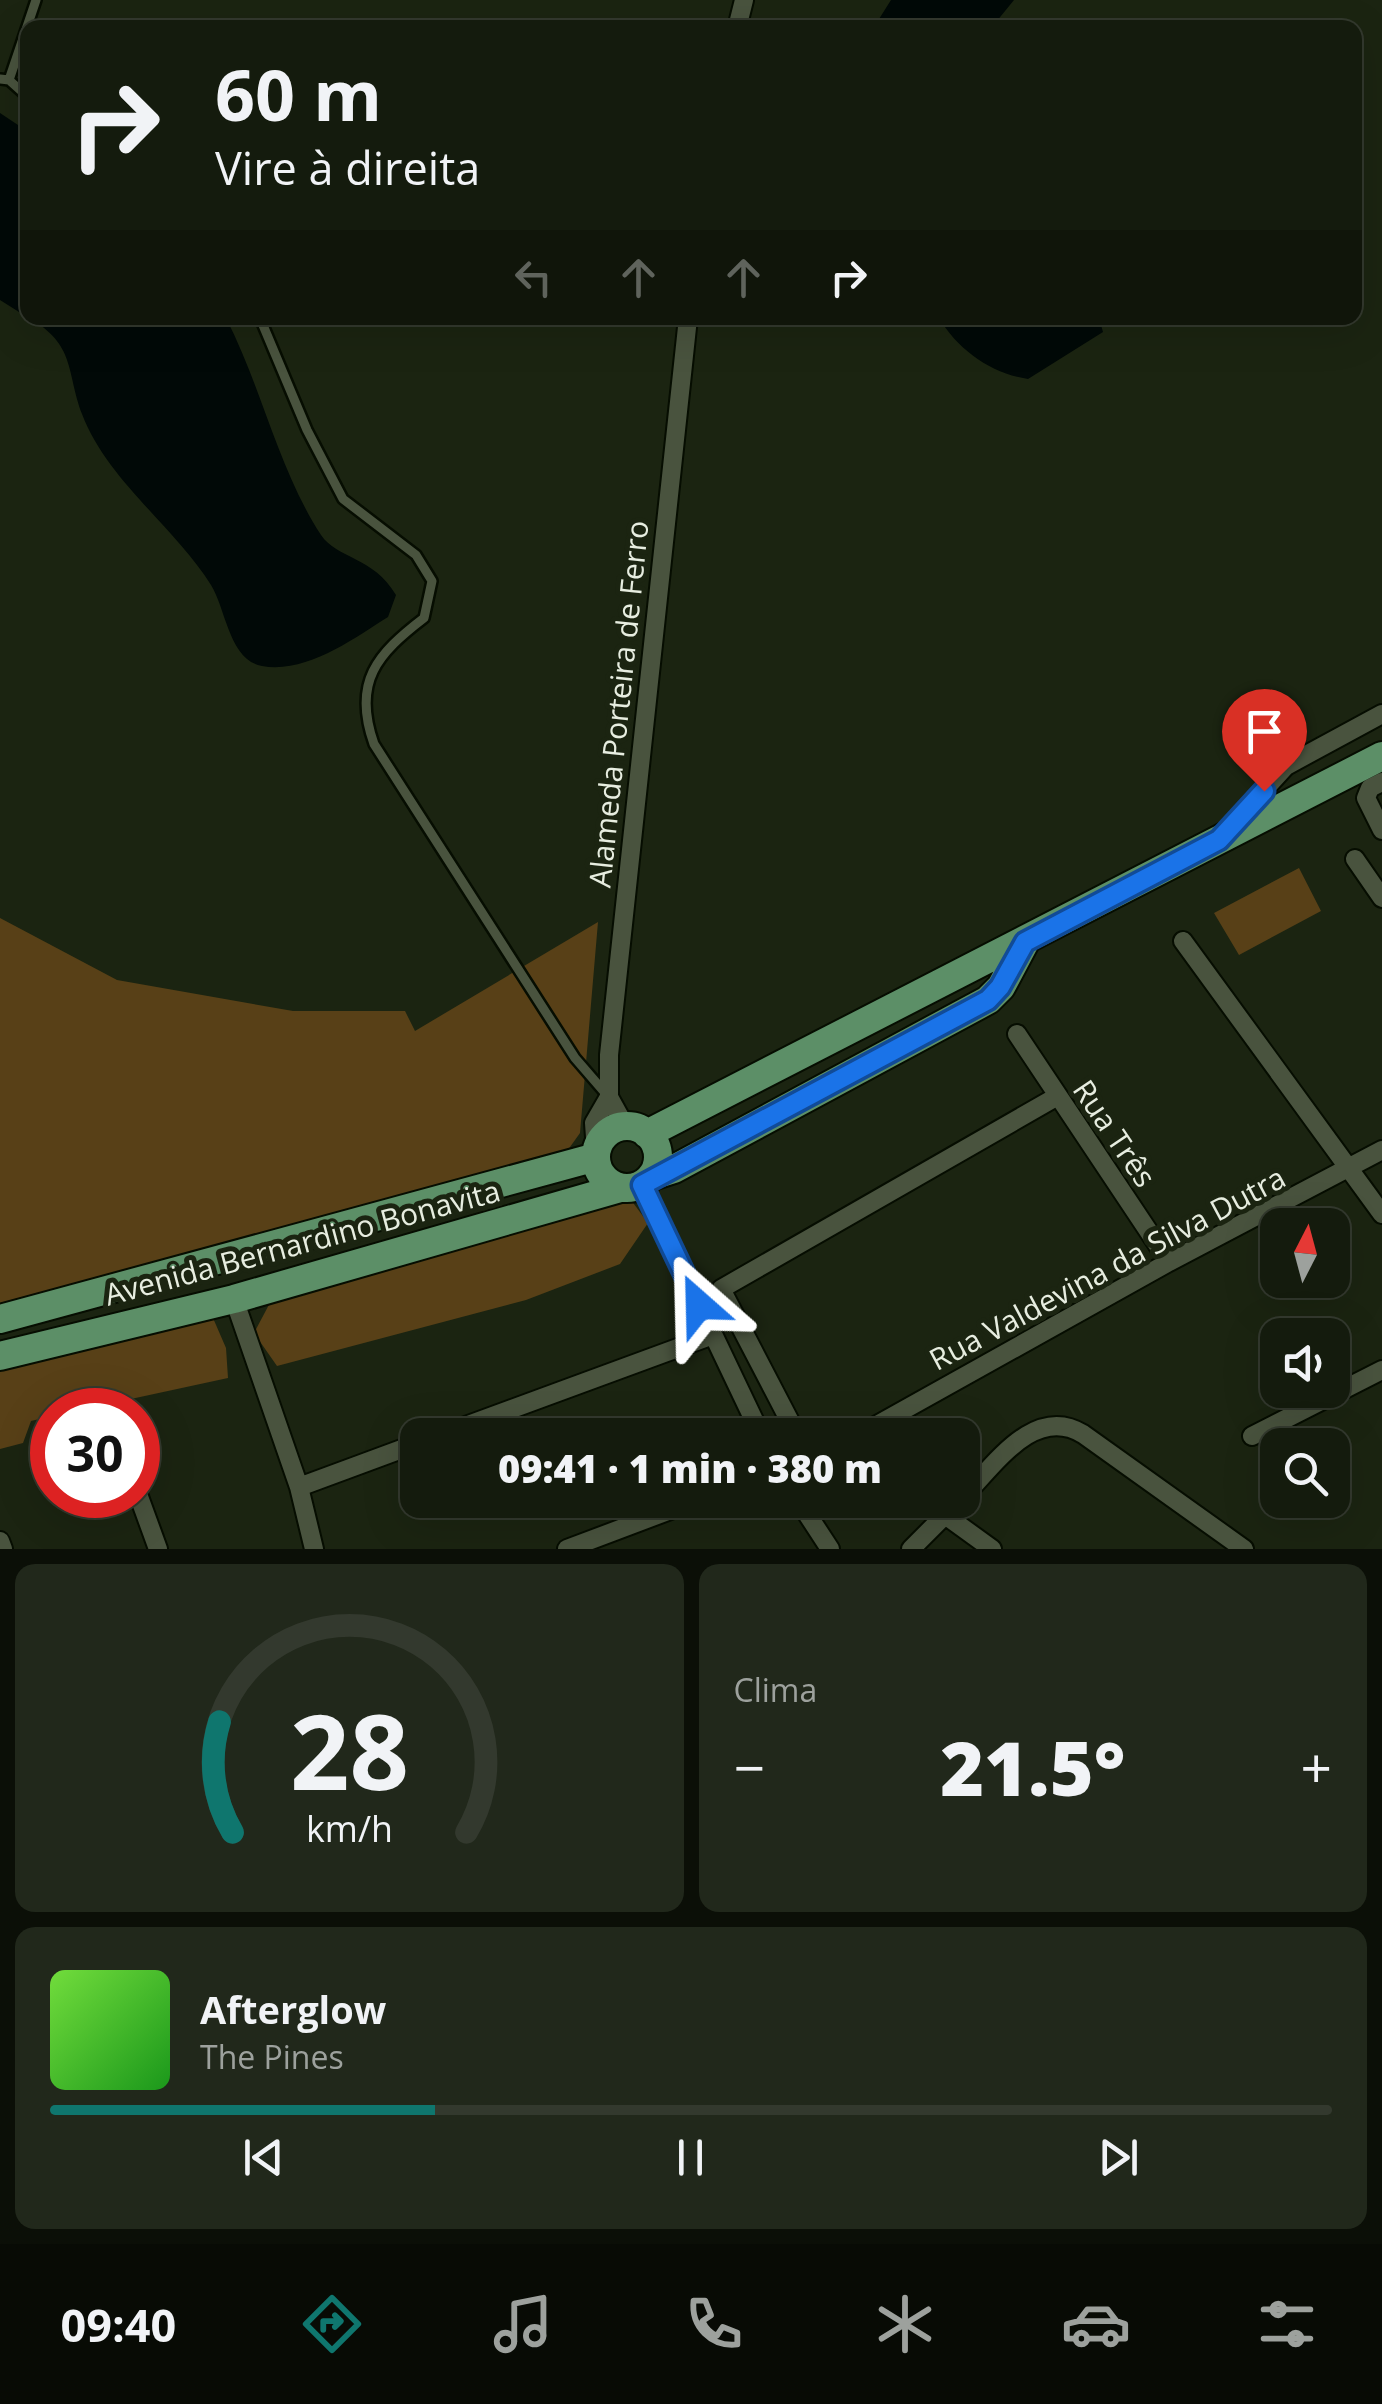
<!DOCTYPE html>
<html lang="pt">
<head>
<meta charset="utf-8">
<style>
	body { margin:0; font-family:"Open Sans",sans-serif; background:#21281b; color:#f1f3f6; height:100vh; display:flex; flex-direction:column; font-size:38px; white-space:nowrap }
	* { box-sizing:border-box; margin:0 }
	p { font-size:32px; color:#9da19d }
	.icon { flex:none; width:55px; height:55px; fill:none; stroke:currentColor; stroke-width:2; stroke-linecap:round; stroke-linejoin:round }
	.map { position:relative; height:1549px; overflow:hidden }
	.drawer { display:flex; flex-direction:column; gap:15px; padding:15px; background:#0b0f07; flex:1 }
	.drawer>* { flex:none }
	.guide { position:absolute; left:20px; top:20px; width:1342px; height:305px; border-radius:20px; box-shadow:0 10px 40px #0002,0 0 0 2px #33392e; background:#141b0d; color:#f1f3f6; overflow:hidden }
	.needle { width:65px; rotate:6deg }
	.fabs { position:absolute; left:1260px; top:1208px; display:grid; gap:20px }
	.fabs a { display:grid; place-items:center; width:90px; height:90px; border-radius:20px; background:#141b0d; box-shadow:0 10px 40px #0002,0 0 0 2px #33392e; font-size:50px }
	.speed { position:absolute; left:30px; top:1388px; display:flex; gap:20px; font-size:50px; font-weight:700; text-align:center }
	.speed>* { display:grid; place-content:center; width:130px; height:130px; border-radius:50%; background:#141b0d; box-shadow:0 10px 40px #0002,0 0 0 2px #33392e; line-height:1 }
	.speed .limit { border:15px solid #d22; background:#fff; color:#111 }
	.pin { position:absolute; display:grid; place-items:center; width:85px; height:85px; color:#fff; margin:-102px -42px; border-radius:50% 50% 50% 0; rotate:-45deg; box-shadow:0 0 10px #0007 }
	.pin .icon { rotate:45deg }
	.me { position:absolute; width:110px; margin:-55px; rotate:335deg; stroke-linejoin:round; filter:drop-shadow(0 0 8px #0008) }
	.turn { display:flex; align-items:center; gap:35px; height:210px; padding:0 30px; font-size:45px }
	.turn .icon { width:130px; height:130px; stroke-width:2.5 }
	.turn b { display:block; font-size:70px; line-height:85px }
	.lanes { display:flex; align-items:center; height:95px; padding:0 30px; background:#0003; justify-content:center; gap:50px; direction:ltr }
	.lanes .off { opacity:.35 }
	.big { font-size:75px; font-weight:800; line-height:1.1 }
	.drawer .tile { flex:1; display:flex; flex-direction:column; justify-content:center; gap:15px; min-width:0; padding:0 35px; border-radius:20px; background:#21281b }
	.drawer .dial { align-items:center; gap:0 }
	.dial svg { height:260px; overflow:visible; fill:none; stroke:#33392e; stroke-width:7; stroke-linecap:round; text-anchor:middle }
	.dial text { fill:#f1f3f6; stroke:none }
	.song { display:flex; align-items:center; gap:30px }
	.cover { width:120px; height:120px; border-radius:15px; background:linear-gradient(135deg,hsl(100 70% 55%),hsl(120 70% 35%)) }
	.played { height:10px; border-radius:5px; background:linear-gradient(90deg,#0f766e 30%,#33392e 30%) }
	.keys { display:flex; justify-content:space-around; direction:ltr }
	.heat { display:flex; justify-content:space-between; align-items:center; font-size:55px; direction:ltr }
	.drawer .tiles { flex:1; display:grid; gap:15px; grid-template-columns:1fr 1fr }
	.tile:last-child { grid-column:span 2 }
	.trip { position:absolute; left:400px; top:1418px; width:580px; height:100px; border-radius:20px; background:#141b0d; box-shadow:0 10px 40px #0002,0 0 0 2px #33392e; font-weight:800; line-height:100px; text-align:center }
	.tabs { display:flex; height:160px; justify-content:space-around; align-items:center; background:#080b05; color:#9da19d }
	.tabs .icon { width:70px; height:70px }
	.tabs .on { color:#0f766e }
	.tabs b { font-size:45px; color:#f1f3f6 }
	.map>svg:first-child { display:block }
	.green { fill:#584017 }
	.water { fill:#010907 }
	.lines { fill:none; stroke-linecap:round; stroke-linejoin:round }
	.lane-casing { stroke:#060d01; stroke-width:14 }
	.street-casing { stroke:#060d01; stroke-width:22 }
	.primary-casing { stroke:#060d01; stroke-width:32 }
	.lane { stroke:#49533e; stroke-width:9 }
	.street { stroke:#49533e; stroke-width:18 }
	.primary { stroke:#5c8f67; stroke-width:28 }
	.route-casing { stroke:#114b97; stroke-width:25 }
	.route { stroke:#1a73e8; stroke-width:18 }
	.labels { text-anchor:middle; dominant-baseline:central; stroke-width:10; stroke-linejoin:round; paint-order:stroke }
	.street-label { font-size:30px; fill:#e7ede0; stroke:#1b2411 }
</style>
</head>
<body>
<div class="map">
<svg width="1382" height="1549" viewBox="0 0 1382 1549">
	<rect width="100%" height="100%" fill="#1b2411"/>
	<!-- green -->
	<path class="green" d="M1299 868 1321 911 1239 955 1214 913Z
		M0 918 117 980 293 1011H405L415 1031 598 922 580 1133 565 1154 0 1303Z
		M631 1200 648 1223 620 1264 526 1300 277 1366 254 1333 272 1299Z
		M213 1318 226 1348 228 1378 80 1410H52V1416L31 1421 23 1443 0 1449V1369Z"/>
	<!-- water -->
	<path class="water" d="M891 0H1014L992 27H874Z
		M0 113 27 131V317L0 300Z
		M29 318H226C262 388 278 469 321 535 337 559 373 556 396 595L388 617C353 639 306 674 262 666 229 660 226 609 211 585 174 526 107 480 82 414 66 371 76 345 29 318Z
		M939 318H1099L1103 332 1028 379C992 374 958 350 939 318Z"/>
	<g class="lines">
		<defs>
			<path id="lane" d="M0 79 9 80 28 97
				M9 80 36 0
				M260 318 307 430 343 499 416 555 432 581 424 618C377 654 352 682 374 744L575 1058 607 1095"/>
			<path id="street" d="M737 28 744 0
				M1382 782 1370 788 1366 798 1382 830
				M1232 825 1286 766 1382 714
				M1355 859 1382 898
				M1183 941 1382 1214
				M1017 1034 1169 1262
				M625 1126 609 1097V1055L688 318
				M596 1152 594 1123 609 1097
				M642 1185 761 1435
				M234 1299 299 1487 314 1549
				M441 1435 713 1335
				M797 1435 721 1289 1056 1097
				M859 1435 1169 1262 1382 1150
				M1252 1436 1382 1370
				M299 1487 418 1443
				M138 1494 158 1549
				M962 1498C994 1466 1034 1404 1083 1434L1244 1549
				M798 1500 830 1549
				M945 1515 992 1549
				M0 1541 3 1549
				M567 1549 697 1500
				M911 1549 960 1500"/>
			<path id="primary" d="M596 1157a31 31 0 1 1 62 0a31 31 0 1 1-62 0Z
				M647 1134 1382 756
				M652 1176 674 1169 988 1000 1001 987 1025 942
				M0 1319 596 1157
				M0 1356 234 1299 620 1188"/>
		</defs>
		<!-- lane casing -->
		<use href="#lane" class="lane-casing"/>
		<!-- street casing -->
		<use href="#street" class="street-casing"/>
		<!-- primary casing -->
		<use href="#primary" class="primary-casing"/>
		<!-- lane -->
		<use href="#lane" class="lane"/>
		<!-- street -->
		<use href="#street" class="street"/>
		<!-- primary -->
		<use href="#primary" class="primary"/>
	</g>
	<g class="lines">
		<defs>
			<path id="route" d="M699 1305 642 1185 988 1000 1000 987 1025 942 1219 840 1264 791"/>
		</defs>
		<!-- route casing -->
		<use href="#route" class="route-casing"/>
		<!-- route -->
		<use href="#route" class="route"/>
	</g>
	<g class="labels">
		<!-- street labels -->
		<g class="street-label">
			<text transform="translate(618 704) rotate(-84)">Alameda Porteira de Ferro</text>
			<text transform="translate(1115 1133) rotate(56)">Rua Três</text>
			<text transform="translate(302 1242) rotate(-15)">Avenida Bernardino Bonavita</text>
			<text transform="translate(1107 1268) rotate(-28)">Rua Valdevina da Silva Dutra</text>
		</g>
	</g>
</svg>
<div class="fabs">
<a><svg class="needle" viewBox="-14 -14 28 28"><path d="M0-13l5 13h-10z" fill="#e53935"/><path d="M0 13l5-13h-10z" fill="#9da19d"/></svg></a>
<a><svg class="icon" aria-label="sound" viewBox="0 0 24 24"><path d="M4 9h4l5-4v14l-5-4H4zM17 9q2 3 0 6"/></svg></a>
<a><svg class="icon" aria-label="search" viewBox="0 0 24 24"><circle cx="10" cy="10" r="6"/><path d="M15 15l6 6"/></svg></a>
</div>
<div class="speed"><div class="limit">30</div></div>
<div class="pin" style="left:1264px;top:791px;background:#d93025"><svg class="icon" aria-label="arrive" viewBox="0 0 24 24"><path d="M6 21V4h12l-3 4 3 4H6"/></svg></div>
<svg class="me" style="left:699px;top:1305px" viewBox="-20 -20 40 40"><path d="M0-17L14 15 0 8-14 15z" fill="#1a73e8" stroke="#fff" stroke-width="4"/></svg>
<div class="trip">09:41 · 1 min · 380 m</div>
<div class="guide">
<div class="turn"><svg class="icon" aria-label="right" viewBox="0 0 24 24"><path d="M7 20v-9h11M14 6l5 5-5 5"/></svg><div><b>60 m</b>Vire à direita</div></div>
<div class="lanes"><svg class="icon off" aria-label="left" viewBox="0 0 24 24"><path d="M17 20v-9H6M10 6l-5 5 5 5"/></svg><svg class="icon off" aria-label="ahead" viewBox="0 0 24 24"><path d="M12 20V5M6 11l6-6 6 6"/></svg><svg class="icon off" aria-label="ahead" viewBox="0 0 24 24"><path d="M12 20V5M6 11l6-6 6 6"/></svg><svg class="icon" aria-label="right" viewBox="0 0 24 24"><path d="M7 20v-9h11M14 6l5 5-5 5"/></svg></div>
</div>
</div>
<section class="drawer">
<div class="tiles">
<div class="tile dial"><svg viewBox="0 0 100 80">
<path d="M14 69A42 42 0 1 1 86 69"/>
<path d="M14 69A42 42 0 0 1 10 35" stroke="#0f766e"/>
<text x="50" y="56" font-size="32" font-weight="700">28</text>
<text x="50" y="72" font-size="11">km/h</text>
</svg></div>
<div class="tile"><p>Clima</p>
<div class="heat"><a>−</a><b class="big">21.5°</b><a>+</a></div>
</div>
<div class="tile">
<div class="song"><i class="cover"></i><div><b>Afterglow</b><p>The Pines</p></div></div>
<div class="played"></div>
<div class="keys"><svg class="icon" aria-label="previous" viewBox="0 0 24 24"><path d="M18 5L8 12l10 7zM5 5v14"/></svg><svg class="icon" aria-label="pause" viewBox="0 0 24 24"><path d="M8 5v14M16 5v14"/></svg><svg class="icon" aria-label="next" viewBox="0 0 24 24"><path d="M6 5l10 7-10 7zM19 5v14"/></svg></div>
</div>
</div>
</section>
<nav class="tabs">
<b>09:40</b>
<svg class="icon on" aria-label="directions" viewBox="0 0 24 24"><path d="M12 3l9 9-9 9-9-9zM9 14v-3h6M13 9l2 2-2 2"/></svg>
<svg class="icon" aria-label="music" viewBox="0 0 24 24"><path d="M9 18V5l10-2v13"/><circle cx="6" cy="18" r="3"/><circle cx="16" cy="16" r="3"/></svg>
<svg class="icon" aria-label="phone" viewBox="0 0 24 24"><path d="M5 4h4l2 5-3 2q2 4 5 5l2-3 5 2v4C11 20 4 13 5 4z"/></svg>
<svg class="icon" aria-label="climate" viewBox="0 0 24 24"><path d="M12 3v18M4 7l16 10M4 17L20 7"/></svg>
<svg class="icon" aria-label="car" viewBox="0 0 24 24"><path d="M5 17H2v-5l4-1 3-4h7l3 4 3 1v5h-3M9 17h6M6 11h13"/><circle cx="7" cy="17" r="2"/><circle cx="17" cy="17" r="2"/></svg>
<svg class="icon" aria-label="filters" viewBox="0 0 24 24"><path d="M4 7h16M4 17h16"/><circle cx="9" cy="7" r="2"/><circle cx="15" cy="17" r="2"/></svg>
</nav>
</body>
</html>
